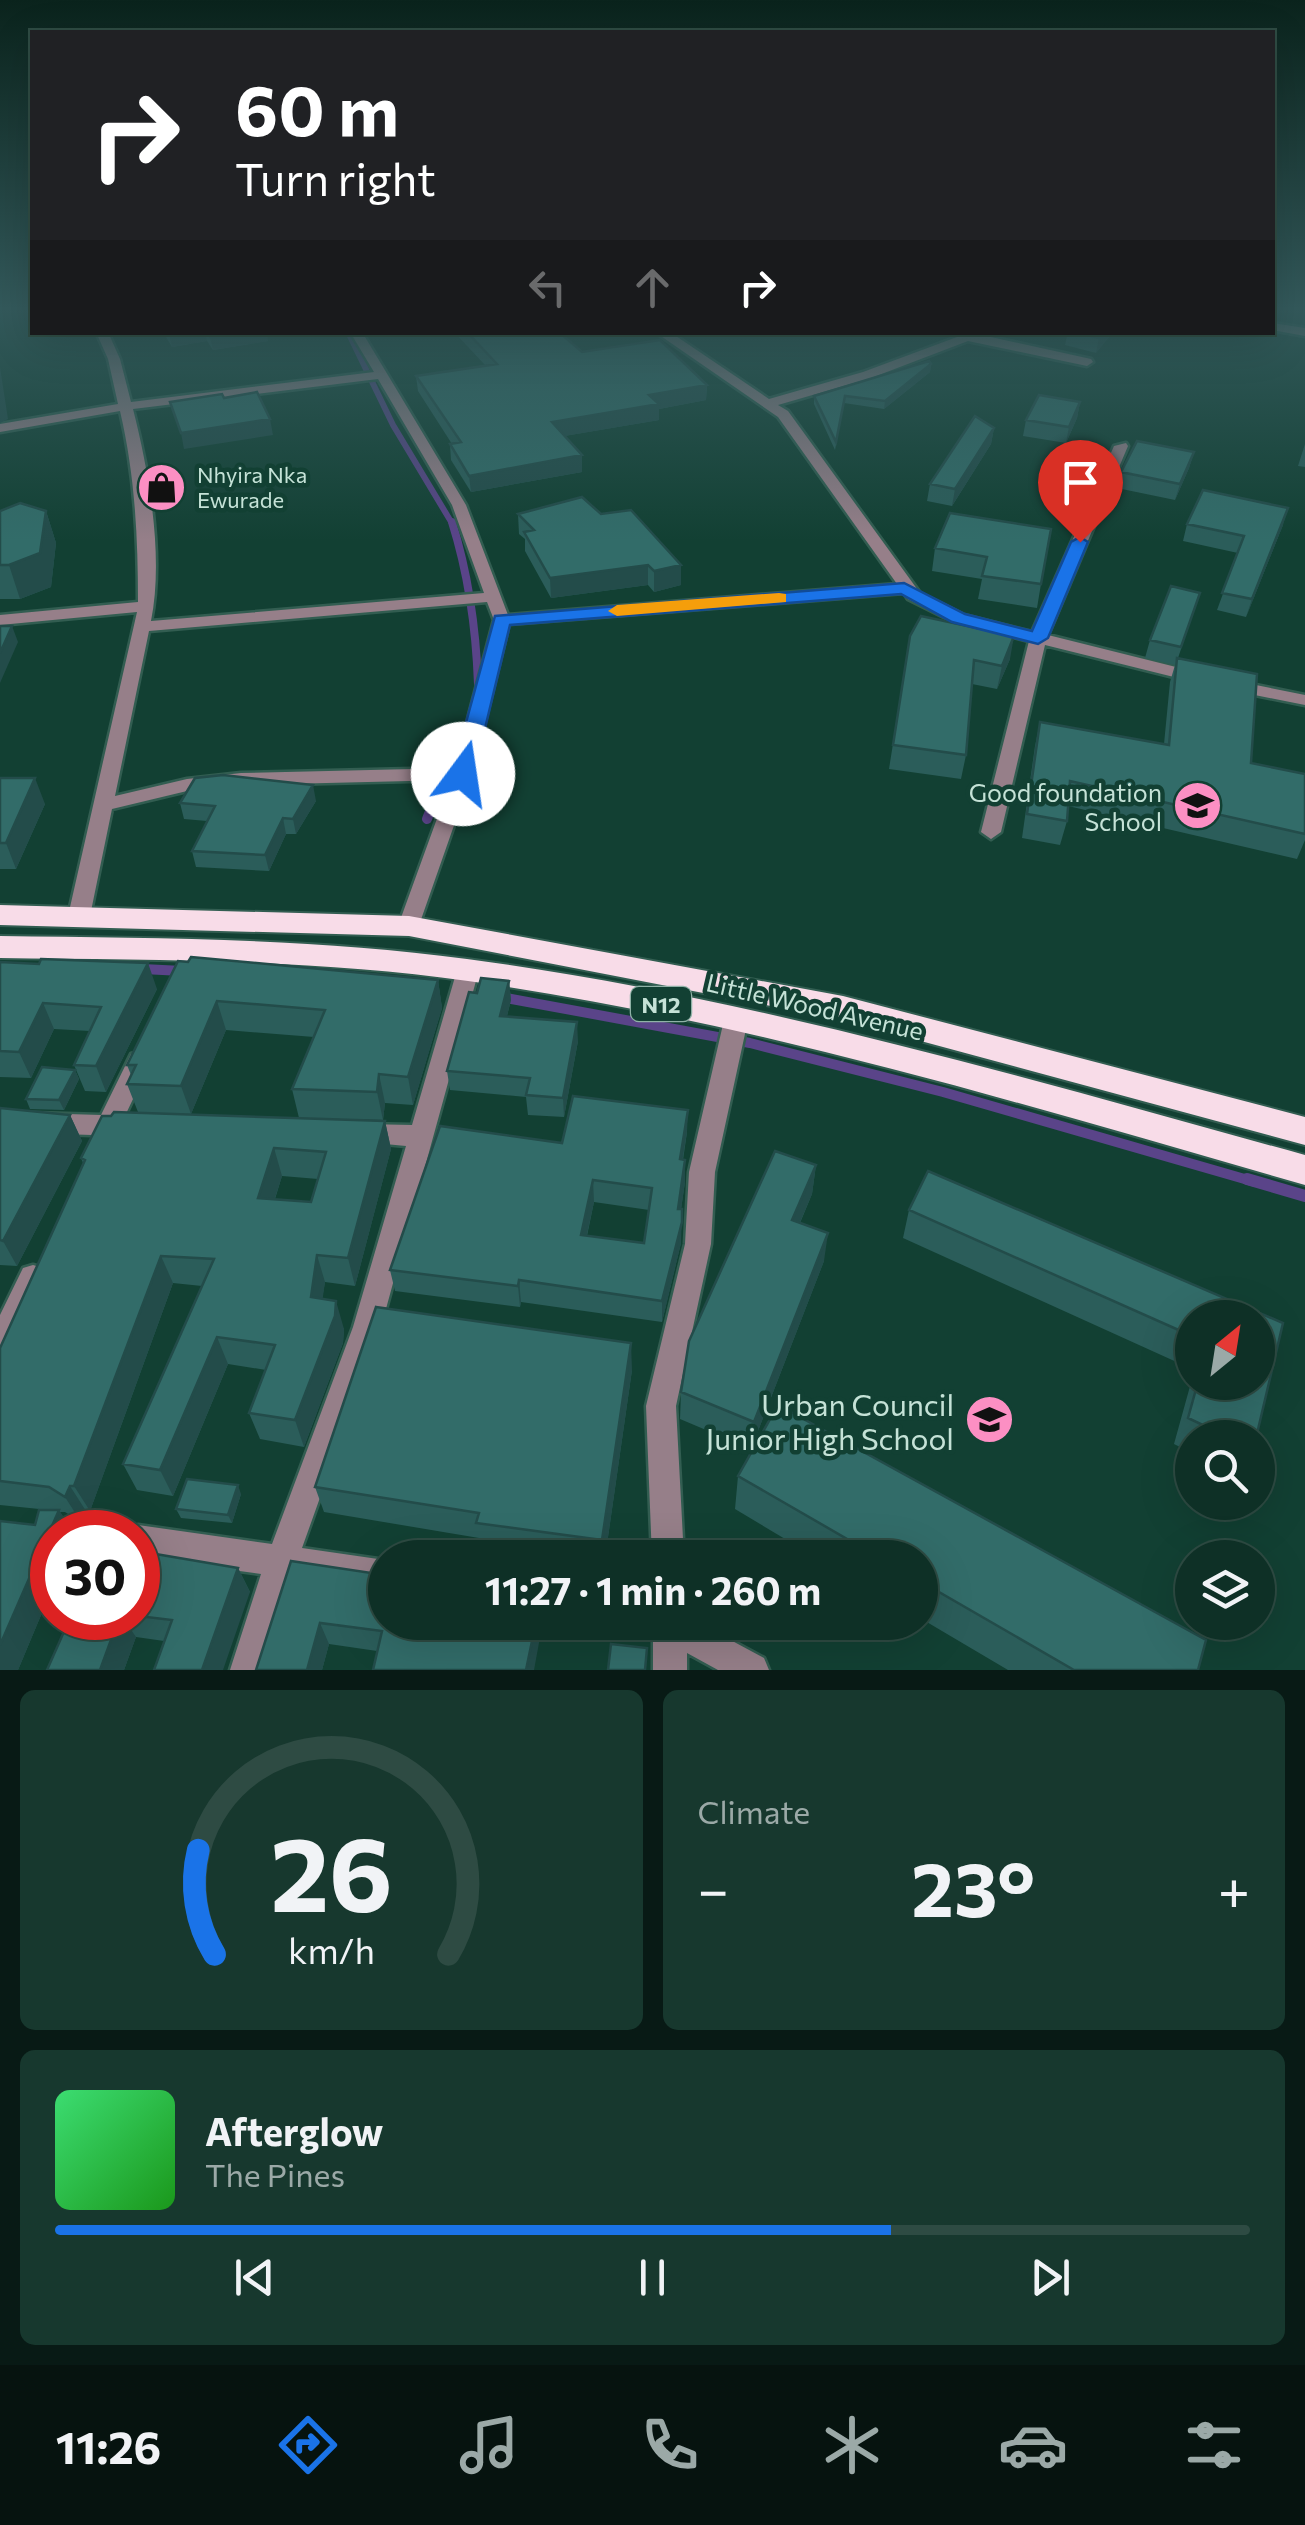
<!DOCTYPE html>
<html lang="en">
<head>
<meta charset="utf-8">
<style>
	body { margin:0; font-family:Commissioner,sans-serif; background:#17382e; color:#f1f3f6; height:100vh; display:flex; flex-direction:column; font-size:38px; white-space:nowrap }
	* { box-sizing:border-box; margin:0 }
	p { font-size:32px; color:#9ba9a7 }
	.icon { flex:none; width:55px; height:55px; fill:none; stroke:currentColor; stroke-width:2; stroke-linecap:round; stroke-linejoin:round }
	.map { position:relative; height:1670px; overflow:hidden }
	.panel { display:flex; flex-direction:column; gap:20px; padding:20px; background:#081a15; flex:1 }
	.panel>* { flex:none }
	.guide { position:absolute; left:30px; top:30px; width:1245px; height:305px; border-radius:0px; box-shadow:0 10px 40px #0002,0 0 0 2px #2e4b43; background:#202124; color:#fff; overflow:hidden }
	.needle { width:65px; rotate:30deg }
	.tools { position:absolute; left:1175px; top:1300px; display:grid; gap:20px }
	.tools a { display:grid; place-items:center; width:100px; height:100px; border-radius:50%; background:#0e3026; box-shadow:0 10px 40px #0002,0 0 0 2px #2e4b43; font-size:50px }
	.speed { position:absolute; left:30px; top:1510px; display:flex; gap:20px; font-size:50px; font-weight:700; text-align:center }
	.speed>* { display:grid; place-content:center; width:130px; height:130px; border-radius:50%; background:#0e3026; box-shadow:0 10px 40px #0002,0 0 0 2px #2e4b43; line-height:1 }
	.speed .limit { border:15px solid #d22; background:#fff; color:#111 }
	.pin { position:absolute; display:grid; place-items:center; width:85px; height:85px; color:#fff; margin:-102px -42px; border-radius:50% 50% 50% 0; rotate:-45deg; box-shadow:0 0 10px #0007 }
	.pin .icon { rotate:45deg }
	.me { position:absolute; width:110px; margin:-55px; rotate:14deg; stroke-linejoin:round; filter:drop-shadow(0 0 8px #0008) }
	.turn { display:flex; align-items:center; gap:35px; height:210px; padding:0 40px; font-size:45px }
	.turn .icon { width:130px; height:130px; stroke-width:2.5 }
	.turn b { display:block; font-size:70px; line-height:85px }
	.lanes { display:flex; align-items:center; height:95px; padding:0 40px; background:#0003; justify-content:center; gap:50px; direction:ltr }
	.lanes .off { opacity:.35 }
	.big { font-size:75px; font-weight:700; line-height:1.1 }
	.panel .card { flex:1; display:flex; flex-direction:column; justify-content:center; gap:15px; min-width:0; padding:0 35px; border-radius:15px; background:#17382e }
	.panel .dial { align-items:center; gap:0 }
	.dial svg { height:260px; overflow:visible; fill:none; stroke:#2e4b43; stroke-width:7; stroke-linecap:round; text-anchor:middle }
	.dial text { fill:#f1f3f6; stroke:none }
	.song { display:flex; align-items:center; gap:30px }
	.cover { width:120px; height:120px; border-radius:15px; background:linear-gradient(135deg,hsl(140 70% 55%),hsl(120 70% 35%)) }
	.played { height:10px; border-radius:5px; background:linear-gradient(90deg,#1a73e8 70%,#2e4b43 70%) }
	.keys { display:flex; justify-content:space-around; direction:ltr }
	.heat { display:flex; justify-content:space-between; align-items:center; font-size:55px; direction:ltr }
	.panel .tiles { flex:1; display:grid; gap:20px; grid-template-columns:1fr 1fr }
	.card:last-child { grid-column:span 2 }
	.trip { position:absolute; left:368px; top:1540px; width:570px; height:100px; border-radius:50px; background:#0e3026; box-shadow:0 10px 40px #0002,0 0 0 2px #2e4b43; font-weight:700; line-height:100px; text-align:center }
	.tabs { display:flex; height:160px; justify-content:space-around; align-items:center; background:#06130f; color:#9ba9a7 }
	.tabs .icon { width:70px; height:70px }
	.tabs .on { color:#1a73e8 }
	.tabs b { font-size:45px; color:#f1f3f6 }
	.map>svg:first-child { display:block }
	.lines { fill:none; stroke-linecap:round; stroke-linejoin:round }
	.stream-far3 { stroke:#5a4489; stroke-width:6 }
	.stream-far2 { stroke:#5a4489; stroke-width:8 }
	.stream-far1 { stroke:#5a4489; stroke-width:10 }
	.stream { stroke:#5a4489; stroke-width:12 }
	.minor-casing { stroke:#325d51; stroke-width:5 }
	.trunk-casing { stroke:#325d51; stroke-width:4 }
	.minor { fill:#967f89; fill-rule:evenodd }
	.trunk { fill:#f8dce8; fill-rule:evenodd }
	.wall { fill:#2b5d5a; fill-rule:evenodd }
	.shaded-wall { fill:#234c4a }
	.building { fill:#326c69; stroke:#234c4a; stroke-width:2.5; fill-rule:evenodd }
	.route { fill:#1a73e8; stroke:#114b97; stroke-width:2.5 }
	.slow { fill:#f59e0b }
	.labels { text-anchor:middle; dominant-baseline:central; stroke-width:9; stroke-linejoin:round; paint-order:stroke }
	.far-poi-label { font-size:22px; fill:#c5e2d7; stroke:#124033; text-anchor:start }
	.shield { fill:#124033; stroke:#8fb1a6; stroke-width:2.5 }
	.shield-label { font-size:22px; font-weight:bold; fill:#c5e2d7 }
	.poi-label { font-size:25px; fill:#c5e2d7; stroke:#124033; text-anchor:end }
	.street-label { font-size:25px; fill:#c5e2d7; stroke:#124033 }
	.near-poi-label { font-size:30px; fill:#c5e2d7; stroke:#124033; text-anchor:end }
</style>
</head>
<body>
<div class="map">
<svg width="1305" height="1670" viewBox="0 0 1305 1670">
	<rect width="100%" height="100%" fill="#124033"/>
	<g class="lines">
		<!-- stream-far3 -->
		<path class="stream-far3" d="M348 332 393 425 453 525"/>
		<!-- stream-far2 -->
		<path class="stream-far2" d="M452 522C469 576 476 628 478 684
			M431 809 466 728"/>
		<!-- stream-far1 -->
		<path class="stream-far1" d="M427 819 432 806
			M143 969 182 971
			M501 997 750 1043 943 1092 1255 1182"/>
		<!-- stream -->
		<path class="stream" d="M1247 1179 1305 1196"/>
		<defs>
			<path id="minor" d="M1272 323 1305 328V336L1272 330Z
				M96 332H108L120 359 131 402 374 372 350 332H362L466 505 508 615 897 584 778 417 655 332H670L769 399 863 372 957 337 952 332H968L1091 359 1093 362 1087 366 968 341 871 378 778 405 788 411 920 593 964 615 1032 632 1114 446 1126 443 1128 446 1048 635 1204 674 1207 678 1198 683 1045 645 1001 832 991 839 981 832 1029 641 952 621 908 599 904 593 509 624 472 774 417 931H401L398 926 451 780 241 785 187 791 112 809 90 916 87 921H71L68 916 137 612 0 625V615L138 602C138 537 135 475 120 411L0 432V424L118 404 108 359ZM378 379 452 505 484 593 151 621C164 557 149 472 133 409ZM487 602 494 620 455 768 241 773 187 779 115 796 149 631Z
				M1231 680 1305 695V705L1225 689 1222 685Z
				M468 962 476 964 479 970 381 1327 302 1548 385 1560V1592L292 1579 264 1670H230L261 1574 138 1557V1532H126L138 1525 272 1544 353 1327 406 1146 353 1141 350 1134 353 1127 362 1124 412 1125 457 970 460 964Z
				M736 1011 744 1014 748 1020 715 1172 711 1244 676 1406 684 1558H652L646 1406 685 1244 689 1172 724 1020 728 1014Z
				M139 1052 147 1054 151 1061 124 1118 130 1126 127 1133 116 1136 113 1142 104 1145 95 1142 92 1135 0 1132V1112L101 1115 131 1054Z
				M33 1265 43 1268 47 1277 10 1354 0 1358V1315L23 1268Z
				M646 1622H697L764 1658 769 1670H718L687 1653V1670H653V1635Z"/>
			<path id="trunk" d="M0 905 409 916 843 996 1305 1117V1145L843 1020 409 936 0 925Z
				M0 936C156 938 313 938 467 959 752 997 1029 1079 1305 1155V1185C1029 1106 753 1021 468 981 313 959 156 960 0 958Z"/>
		</defs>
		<!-- minor casing -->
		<use href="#minor" class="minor-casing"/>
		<!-- trunk casing -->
		<use href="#trunk" class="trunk-casing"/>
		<!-- minor -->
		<use href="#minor" class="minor"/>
		<!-- trunk -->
		<use href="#trunk" class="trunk"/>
	</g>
	<!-- wall -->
	<path class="wall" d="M163 332H266L268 341 213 350 207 341 172 347Z
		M454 332H559L582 352 707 385 706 400 659 409V420L564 436 582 472 471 492 451 460 450 444H452L418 391 416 376 485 365Z
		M1068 332H1113L1096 353 1065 345Z
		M931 364 930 372 884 409 844 403 835 450 814 404V396Z
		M1080 402 1077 418 1066 443 1023 436 1026 420Z
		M994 428 991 444 952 506 927 501 930 484Z
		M1305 444V467L1298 466Z
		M1194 452 1189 468 1175 500 1117 488 1121 472Z
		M582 497 681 585 654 592 648 585 551 598 525 551V539L519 534 518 514Z
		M0 511H46L56 543 51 587 20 599H0Z
		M950 513 1041 584 1037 608 978 599 982 579 932 571 935 548Z
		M1187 524 1283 525 1246 617 1217 610 1238 553 1183 541Z
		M1200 593 1178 658 1251 763 1305 774V840L1297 859 1068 806 1067 821 1060 845 1022 838 1035 746 1040 722 1164 744 1170 682 1175 665 1145 658 1150 640Z
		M910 636 1010 659 997 689 972 684 966 755 961 779 889 769Z
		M0 778 45 804 16 869H0Z
		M316 801 296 834H286L269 871 196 867 192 851 207 821 184 819 180 803Z
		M178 961 438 980 442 1008 413 1105 385 1103 383 1120 299 1118 292 1089 314 1037 226 1030 191 1114 385 1121 391 1149 355 1286 325 1282 322 1299 344 1329 343 1343 304 1447 260 1439 249 1413 266 1370 228 1364 173 1496 137 1490 123 1464 202 1286 173 1283 90 1511H86L81 1522 65 1512H60L73 1532H52V1589L18 1670H0L35 1525 49 1510 0 1505V1348L83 1163 81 1158 111 1116 138 1112 127 1084 131 1075 127 1065ZM282 1176 318 1179 311 1202 275 1199Z
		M0 962 157 989 106 1092 85 1091 74 1065 90 1031 54 1029 31 1078 0 1077Z
		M509 981 511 1000 507 1016 578 1041 564 1117 528 1115 526 1097 450 1090 447 1071 477 993Z
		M75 1070 79 1079 64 1110 30 1109 26 1099Z
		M0 1108 70 1115 82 1141 17 1266 0 1265Z
		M687 1132 683 1160 685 1182 681 1209V1243L662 1322 521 1302 520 1307 395 1291 390 1270 562 1143ZM594 1202 649 1210 644 1243 587 1236Z
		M816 1165 812 1194 800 1223 824 1261 751 1449 680 1419 681 1392Z
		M909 1210 1283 1323 1256 1438H1192V1453L1174 1444 1192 1379V1382H1258L1192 1318V1369L903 1238Z
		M632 1370 605 1558H549L481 1548 479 1538 324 1512 315 1487Z
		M738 1476 1198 1670H1008L920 1618V1558H817L735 1509Z
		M241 1494 232 1523 181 1518 176 1509Z
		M138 1551 238 1568 250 1592 164 1641 136 1637 124 1670H47L70 1618H138Z
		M291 1561 541 1632 377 1651 329 1644 322 1670H256Z"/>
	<!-- shaded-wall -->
	<path class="shaded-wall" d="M205 332 207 341 172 347 169 333Z
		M236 332H266L268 341 213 350 210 337Z
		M1104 332H1113L1096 353 1099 338Z
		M931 364 930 372 884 409 885 401Z
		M0 367 8 419 0 423Z
		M707 385 706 400 659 409V420L553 438 552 422 649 395Z
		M1080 402 1077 418 1066 443 1069 427Z
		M270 419 273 435 184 449 181 433Z
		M994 428 991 444 952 506 955 489Z
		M1194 452 1189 468 1175 500 1180 484Z
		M582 455V472L471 492 469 476Z
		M1288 508 1283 525 1246 617 1252 599Z
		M46 511 56 543 51 587 20 599 9 565Z
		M648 565V585L551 598 550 578Z
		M681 565V585L654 592V571Z
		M12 626 18 642 0 683V653Z
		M1014 636 1010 659 997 689 1002 666Z
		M35 778 45 804 16 869 6 843Z
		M313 785 316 801 296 834 293 819Z
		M283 818 286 834 269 871 265 855Z
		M148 963 157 989 106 1092 96 1066Z
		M438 980 442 1008 413 1105 408 1077Z
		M509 981 511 1000 502 1035 500 1016Z
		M217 1001 226 1030 191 1114 181 1086Z
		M43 1003 54 1029 31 1078 19 1052Z
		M577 1022 578 1041 564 1117 563 1098Z
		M75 1070 79 1079 64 1110 59 1100Z
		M379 1074 385 1103 383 1120 377 1092Z
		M688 1110 687 1132 679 1181 680 1159Z
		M70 1115 82 1141 17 1266 3 1241Z
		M385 1121 391 1149 355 1286 348 1258Z
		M274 1148 282 1176 266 1226 258 1198Z
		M685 1160V1182L678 1231V1209Z
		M816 1165 812 1194 789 1248 792 1220Z
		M593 1180 594 1202 582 1257 581 1235Z
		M682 1209 681 1243 662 1322V1301Z
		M828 1233 824 1261 751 1449 754 1422Z
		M317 1255 325 1282 319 1325 311 1297Z
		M161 1256 173 1283 90 1511 74 1486Z
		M519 1280 521 1302 520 1307 518 1286Z
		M336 1301 344 1329 343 1343 304 1447 295 1420Z
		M217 1337 228 1364 173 1496 160 1470Z
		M631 1343 632 1370 605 1558H603L602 1540Z
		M238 1485 241 1494 232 1523 228 1515Z
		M70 1486 86 1511 81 1522 65 1497Z
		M59 1510 73 1532H52V1589L18 1670H0V1645Z
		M238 1568 250 1592 223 1670H202Z
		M119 1618H123L136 1637 124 1670H100Z
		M536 1622H540L541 1632 534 1670H526Z
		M320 1623 329 1644 322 1670H307Z"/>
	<!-- building -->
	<path class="building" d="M208 332H236L210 337Z
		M467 332H559L582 352 660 340 707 385 649 395 659 404 552 422 582 455 469 476 450 444 461 442 416 376 497 364Z
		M1076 332H1104L1099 338Z
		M929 361 931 364 885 401 845 396 836 442 814 396Z
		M257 392 270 419 181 433 170 402 222 394 224 398Z
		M1039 395 1080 402 1069 427 1026 420Z
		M975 416 994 428 955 489 930 484Z
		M1137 441 1194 452 1180 484 1121 472Z
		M1203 490 1288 508 1252 599 1222 593 1244 536 1187 524Z
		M582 497 601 514 631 510 681 565 654 571 648 565 550 578 524 532 534 530 518 514Z
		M20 503 46 511 40 553 9 565H0V511Z
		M950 513 1051 529 1041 584 982 576 987 557 935 548Z
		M1171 586 1200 593 1181 647 1150 640Z
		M921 616 1014 636 1002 666 974 660 966 755 893 745 910 636Z
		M0 626H12L0 653Z
		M1177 658 1257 674 1251 763 1305 774V834L1070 781 1067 821 1027 814 1040 722 1169 745Z
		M223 775 313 785 293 819 283 818 265 855 192 851 215 806 180 803 195 778Z
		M0 778H35L6 843H0Z
		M191 957 438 980 408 1077 379 1074 377 1092 292 1089 325 1010 217 1001 181 1086 127 1084 136 1065H127L178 961 188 962Z
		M41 959 148 963 96 1066 74 1065 101 1007 43 1003 19 1052 0 1051V962L39 964Z
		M481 978 509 981 500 1016 577 1022 563 1098 526 1095 530 1078 447 1071 469 992 477 993Z
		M42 1067 75 1070 59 1100 26 1099Z
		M573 1096 688 1110 680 1159 685 1160 678 1209H682V1222L662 1301 519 1280 518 1286 390 1270 440 1126 562 1143ZM593 1180 652 1188 644 1243 581 1235Z
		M0 1108 70 1115 3 1241 0 1240Z
		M114 1112 385 1121 348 1258 317 1255 311 1297 336 1301 335 1316 295 1420 249 1413 275 1345 217 1337 160 1470 123 1464 214 1259 161 1256 74 1486H70L65 1497 49 1487 0 1481V1348L85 1160 81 1158 102 1116H111ZM274 1148 326 1152 311 1202 258 1198Z
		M775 1151 816 1165 792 1220 828 1233 754 1422 681 1392 689 1341Z
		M928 1171 1283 1323 1256 1438H1230L1188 1418 1198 1382H1258V1318H1192V1336L909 1210Z
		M376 1307 631 1343 602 1540 476 1523 479 1513 315 1487Z
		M778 1405 1206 1640 1198 1670H1074L920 1581V1558H880L738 1476Z
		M187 1479 238 1485 228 1515 176 1509Z
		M39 1510H59L0 1645V1521L35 1525Z
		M138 1551 238 1568 202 1670H154L172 1620 138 1616Z
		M291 1561 385 1575V1622H536L526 1670H373L382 1631 320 1623 307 1670H256Z
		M70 1618H119L100 1670H47Z
		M611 1644 647 1648 645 1670H608Z"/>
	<!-- sky -->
	<linearGradient id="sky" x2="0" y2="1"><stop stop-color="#0a231c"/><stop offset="0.57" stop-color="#33595b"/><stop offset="1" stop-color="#33595b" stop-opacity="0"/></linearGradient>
	<rect width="1305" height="541" fill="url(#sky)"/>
	<!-- route -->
	<path class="route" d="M1080 537 1088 542 1048 638 1038 644 952 622 901 594 510 625 474 774 463 780 452 774 495 616 904 583 965 614 1032 631 1071 542Z"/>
	<!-- slow -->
	<path class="slow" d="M779 593 786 594V602L617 616 608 611 617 605Z"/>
	<!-- icons -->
	<defs>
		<symbol id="shop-disc" viewBox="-11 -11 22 22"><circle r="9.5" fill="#fc8fc3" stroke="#124033"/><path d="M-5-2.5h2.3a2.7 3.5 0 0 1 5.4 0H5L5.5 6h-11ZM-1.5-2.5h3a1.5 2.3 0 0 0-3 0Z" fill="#111"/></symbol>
		<symbol id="school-disc" viewBox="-11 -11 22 22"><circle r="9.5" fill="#fc8fc3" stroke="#124033"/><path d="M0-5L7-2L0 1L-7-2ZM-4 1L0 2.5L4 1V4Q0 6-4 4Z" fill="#111"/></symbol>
	</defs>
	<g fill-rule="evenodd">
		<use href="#shop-disc" x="134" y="460" width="55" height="55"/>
		<use href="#school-disc" x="1170" y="778" width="55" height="55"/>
		<use href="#school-disc" x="962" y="1392" width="55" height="55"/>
	</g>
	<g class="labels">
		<!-- far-poi labels -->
		<g class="far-poi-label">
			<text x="197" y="474">Nhyira Nka<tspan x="197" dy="25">Ewurade</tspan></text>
		</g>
		<!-- shield labels -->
		<rect class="shield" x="631" y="987" width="60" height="34" rx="8"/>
		<g class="shield-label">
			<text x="661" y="1004">N12</text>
		</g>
		<!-- poi labels -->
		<g class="poi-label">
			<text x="1162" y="792">Good foundation<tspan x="1162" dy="29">School</tspan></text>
		</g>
		<!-- street labels -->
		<g class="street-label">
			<text transform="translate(815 1006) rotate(13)">Little Wood Avenue</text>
		</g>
		<!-- near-poi labels -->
		<g class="near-poi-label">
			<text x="954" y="1403">Urban Council<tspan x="954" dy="34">Junior High School</tspan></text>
		</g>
	</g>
</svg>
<div class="tools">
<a><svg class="needle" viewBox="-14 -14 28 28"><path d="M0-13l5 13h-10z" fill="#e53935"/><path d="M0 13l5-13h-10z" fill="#9ba9a7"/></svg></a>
<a><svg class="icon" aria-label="search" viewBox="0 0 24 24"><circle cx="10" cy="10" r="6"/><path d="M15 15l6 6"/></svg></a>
<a><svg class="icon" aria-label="layers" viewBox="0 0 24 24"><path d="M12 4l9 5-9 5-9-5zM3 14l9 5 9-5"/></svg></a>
</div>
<div class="speed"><div class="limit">30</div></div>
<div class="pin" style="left:1080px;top:542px;background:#d93025"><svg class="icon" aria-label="arrive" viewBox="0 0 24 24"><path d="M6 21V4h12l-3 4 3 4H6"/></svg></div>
<svg class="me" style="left:463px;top:774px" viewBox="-20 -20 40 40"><circle r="19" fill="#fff"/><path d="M0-13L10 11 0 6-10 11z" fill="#1a73e8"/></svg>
<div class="trip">11:27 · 1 min · 260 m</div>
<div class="guide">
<div class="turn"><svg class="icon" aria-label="right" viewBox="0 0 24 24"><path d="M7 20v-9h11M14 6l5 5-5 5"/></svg><div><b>60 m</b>Turn right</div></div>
<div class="lanes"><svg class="icon off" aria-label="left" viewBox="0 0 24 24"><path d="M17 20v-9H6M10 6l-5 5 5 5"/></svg><svg class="icon off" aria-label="ahead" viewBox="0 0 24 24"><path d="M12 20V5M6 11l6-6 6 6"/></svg><svg class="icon" aria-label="right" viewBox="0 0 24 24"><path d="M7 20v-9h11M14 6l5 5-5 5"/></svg></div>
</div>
</div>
<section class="panel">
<div class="tiles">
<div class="card dial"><svg viewBox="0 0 100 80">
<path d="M14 69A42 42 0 1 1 86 69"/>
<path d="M14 69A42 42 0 0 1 9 37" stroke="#1a73e8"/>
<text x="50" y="56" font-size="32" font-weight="700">26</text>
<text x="50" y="72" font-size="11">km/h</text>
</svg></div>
<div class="card"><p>Climate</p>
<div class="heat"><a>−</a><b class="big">23°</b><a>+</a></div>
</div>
<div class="card">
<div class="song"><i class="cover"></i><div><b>Afterglow</b><p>The Pines</p></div></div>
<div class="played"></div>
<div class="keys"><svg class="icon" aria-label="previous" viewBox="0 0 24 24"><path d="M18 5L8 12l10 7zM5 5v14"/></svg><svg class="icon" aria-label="pause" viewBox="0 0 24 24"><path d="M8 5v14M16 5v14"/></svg><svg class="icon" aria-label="next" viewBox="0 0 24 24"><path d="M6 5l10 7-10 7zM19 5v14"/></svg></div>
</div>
</div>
</section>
<nav class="tabs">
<b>11:26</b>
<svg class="icon on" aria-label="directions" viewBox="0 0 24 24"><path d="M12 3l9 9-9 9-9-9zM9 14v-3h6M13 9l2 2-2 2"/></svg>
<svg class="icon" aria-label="music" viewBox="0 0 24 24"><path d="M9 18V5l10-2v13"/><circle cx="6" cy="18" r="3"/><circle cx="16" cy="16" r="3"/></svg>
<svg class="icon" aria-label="phone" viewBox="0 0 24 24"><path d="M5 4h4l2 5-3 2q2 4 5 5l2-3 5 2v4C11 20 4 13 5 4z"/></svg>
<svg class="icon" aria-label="climate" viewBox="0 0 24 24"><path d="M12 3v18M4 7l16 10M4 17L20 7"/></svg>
<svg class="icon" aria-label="car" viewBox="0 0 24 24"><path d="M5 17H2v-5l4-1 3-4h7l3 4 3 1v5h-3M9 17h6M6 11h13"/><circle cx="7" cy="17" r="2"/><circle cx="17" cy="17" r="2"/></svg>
<svg class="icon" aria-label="filters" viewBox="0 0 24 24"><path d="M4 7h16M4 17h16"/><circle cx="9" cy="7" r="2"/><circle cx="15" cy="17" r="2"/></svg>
</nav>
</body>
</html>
